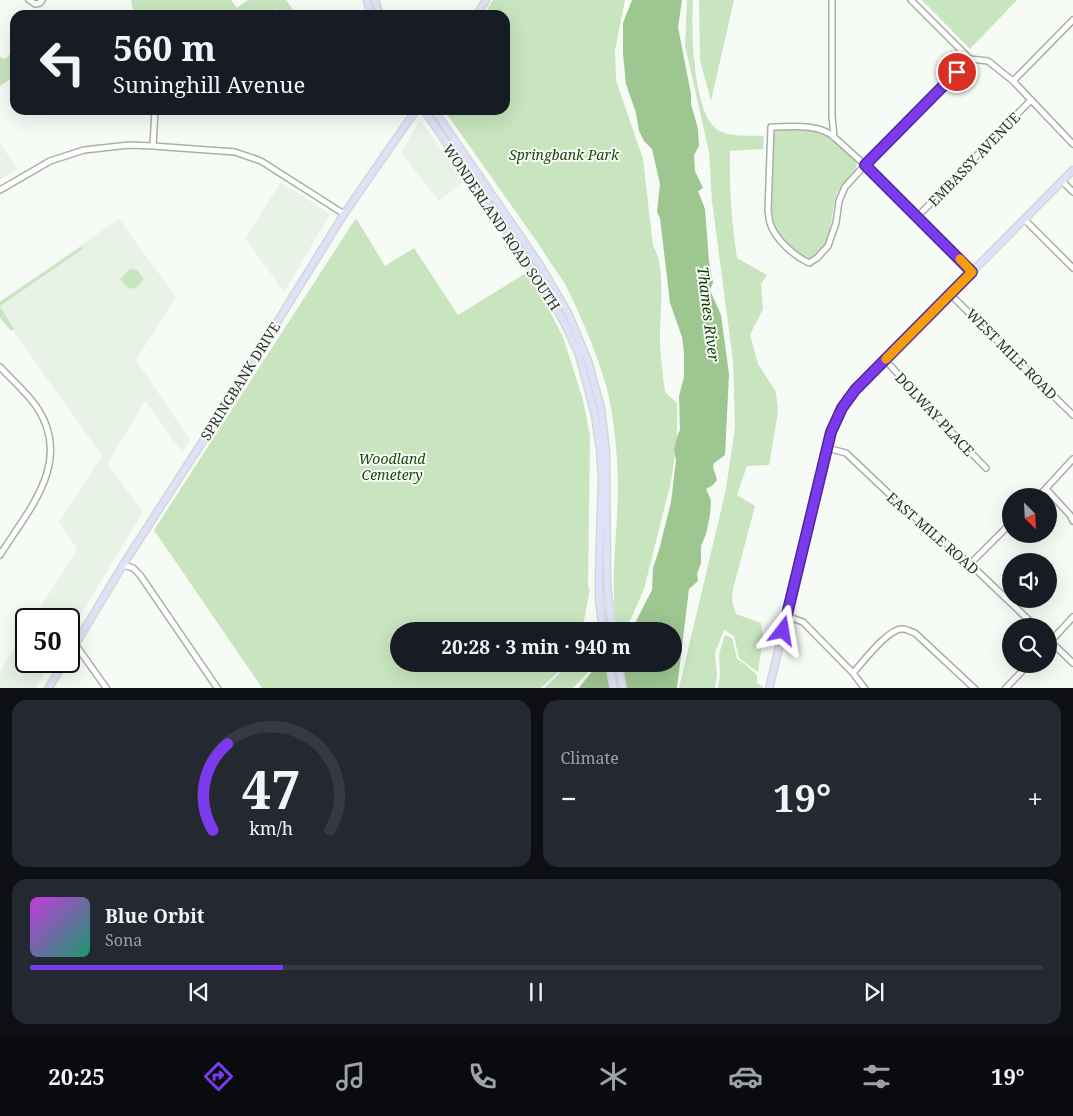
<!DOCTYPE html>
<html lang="en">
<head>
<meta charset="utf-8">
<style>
	body { margin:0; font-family:"Noto Serif",serif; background:#242831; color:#f1f3f6; height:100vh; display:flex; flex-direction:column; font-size:19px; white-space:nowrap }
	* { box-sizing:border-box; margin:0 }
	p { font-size:16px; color:#9ea1a6 }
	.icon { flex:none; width:28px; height:28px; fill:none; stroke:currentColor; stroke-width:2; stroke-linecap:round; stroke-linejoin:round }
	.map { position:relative; height:688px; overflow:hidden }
	.sheet { display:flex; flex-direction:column; gap:12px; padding:12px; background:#0d0f14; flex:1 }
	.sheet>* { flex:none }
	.top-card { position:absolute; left:10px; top:10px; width:500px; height:105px; border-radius:15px; box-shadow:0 5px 20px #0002; background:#171b24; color:#f1f3f6; overflow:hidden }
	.needle { width:32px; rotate:156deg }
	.buttons { position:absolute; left:1002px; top:488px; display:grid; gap:10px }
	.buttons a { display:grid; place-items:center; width:55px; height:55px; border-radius:50%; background:#171b24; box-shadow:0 5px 20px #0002; font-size:25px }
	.speed { position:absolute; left:15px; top:608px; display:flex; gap:10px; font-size:25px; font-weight:700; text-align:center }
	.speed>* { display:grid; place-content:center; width:65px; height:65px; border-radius:50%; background:#171b24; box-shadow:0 5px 20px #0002; line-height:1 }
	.speed .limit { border:2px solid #111; border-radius:8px; background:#fff; color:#111 }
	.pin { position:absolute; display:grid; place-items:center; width:42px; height:42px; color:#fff; margin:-21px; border:2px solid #fff; border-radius:50%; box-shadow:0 1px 5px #0007 }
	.me { position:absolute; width:55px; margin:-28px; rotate:14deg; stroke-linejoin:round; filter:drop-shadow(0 0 4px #0008) }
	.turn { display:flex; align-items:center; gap:18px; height:105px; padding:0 20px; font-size:22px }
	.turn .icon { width:65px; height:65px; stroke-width:2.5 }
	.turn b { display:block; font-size:35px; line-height:42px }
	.big { font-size:38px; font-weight:700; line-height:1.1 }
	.sheet .widget { flex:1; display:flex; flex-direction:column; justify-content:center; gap:8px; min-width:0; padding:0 18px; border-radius:15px; background:#242831 }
	.sheet .dial { align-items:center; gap:0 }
	.dial svg { height:130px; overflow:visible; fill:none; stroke:#363941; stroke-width:7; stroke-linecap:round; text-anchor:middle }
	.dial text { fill:#f1f3f6; stroke:none }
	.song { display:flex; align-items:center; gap:15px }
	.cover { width:60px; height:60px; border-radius:8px; background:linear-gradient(135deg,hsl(290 70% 55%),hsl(160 70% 35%)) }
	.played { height:5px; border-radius:2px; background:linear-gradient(90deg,#7c3aed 25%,#363941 25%) }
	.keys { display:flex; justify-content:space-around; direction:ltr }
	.heat { display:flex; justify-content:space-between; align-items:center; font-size:28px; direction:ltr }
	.sheet .tiles { flex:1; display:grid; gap:12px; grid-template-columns:1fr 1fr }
	.widget:last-child { grid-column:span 2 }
	.trip { position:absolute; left:390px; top:622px; width:292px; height:50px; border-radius:25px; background:#171b24; box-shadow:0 5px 20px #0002; font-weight:700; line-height:50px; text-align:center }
	.dock { display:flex; height:80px; justify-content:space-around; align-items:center; background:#090b0e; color:#9ea1a6 }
	.dock .icon { width:35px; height:35px }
	.dock .active { color:#7c3aed }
	.dock b { font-size:22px; color:#f1f3f6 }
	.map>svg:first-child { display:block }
	.built { fill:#e8f2e6 }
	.green { fill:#c8e5bf }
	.water { fill:#9ec691 }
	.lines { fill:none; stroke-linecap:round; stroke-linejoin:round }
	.minor-casing { stroke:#aaaea8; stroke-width:8 }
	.major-casing { stroke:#d6d6d5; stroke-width:9 }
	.minor { stroke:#fff; stroke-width:5 }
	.major { stroke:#dde2f8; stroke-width:6 }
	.route-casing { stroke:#51269a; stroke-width:12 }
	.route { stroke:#7c3aed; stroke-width:9 }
	.slow { stroke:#f59e0b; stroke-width:9 }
	.labels { text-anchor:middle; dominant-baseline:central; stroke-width:4; stroke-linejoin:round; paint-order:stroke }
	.park-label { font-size:14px; font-style:italic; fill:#1f4510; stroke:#f7fbf6 }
	.street-label { font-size:14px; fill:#30312f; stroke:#f7fbf6 }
	.water-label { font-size:15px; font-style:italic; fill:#0c3300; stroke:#f7fbf6 }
</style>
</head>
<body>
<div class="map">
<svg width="1073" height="689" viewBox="0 0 1073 689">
	<rect width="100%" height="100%" fill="#f7fbf6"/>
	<!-- built -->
	<path class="built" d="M420 120 464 181 439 201 401 153Z
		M0 143 17 169 0 180Z
		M281 182 330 214 284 292 245 238Z
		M119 219 176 297 136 360 190 440 182 452 145 401 107 464 143 512 69 634V619H33L77 549 59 522 102 456 0 312V301Z
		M26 630V661H52L35 688H0V672Z"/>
	<!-- green -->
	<path class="green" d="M131 0H231L237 8 248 0H286L297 15H282L277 9 263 15H134Z
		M493 0H625L615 50 616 80 643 159 653 246C666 264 660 314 660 337 660 355 663 374 665 392L677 403V439L671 482 644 589 631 619 621 631H617C609 583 618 532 618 484 618 456 613 405 604 379 594 346 580 314 565 284 558 272 549 262 542 249L444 110H505V15H484Z
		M687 0H693C691 29 693 108 715 128 727 138 750 135 764 136L763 149 730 151C729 187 732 223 737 258L767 275 761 284 763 309 750 335 758 364 776 392 778 412 769 465 747 466 737 495 755 506 733 589 732 601 736 614 761 623 763 638 758 672 739 658 734 636 724 630 715 653 717 675 715 689 679 688 726 489 735 427 733 361 712 201 709 152 685 46Z
		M699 0H734L711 101 700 60Z
		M922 0H1017L970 49Z
		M10 54 15 55V76L0 86V57L5 59Z
		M777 130C791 130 807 128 820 132 834 136 846 152 856 162 859 174 842 183 837 194 829 214 835 236 818 252 815 255 813 258 809 258 800 258 779 236 775 228 773 224 772 220 771 217L773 135Z
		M356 218 385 266 414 248 458 315 526 273 545 302 563 337 583 400 590 436 588 587 590 588 582 631H399V664H596L573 688H544L559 674 561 669 541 688H262L154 530Z
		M81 247 84 248 0 306 14 329 11 331 0 318V302Z
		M130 269 137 270 144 279 137 287 131 289 127 287 120 279Z
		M725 635 732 638 737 659 745 664 757 675V683L763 687 762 688H718L720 676 719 654Z"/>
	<!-- water -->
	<path class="water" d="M632 0H682L678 27 691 94V104L698 129 699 146 694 155 695 171 703 188 698 191 705 209 709 261 713 283 710 290 721 315 729 374 725 455 714 463 713 467 717 480 713 485 706 489 711 500 710 515 706 534 701 546V563L697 574 698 581 689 589 677 688 578 689 598 664H674V631H631L652 590 653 568 659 550 671 502 676 460 674 450 678 434 680 430 679 396 684 377V353L682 337 670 303 660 218 657 212 660 184 652 149 644 141 639 131 636 113 626 84 623 54V23Z"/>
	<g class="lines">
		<defs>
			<path id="minor" d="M29 0 35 4 40 3 42 0
				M832 0V116L834 137 865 165 972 271
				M911 0 970 59 988 61 1013 81 1073 144
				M1013 81 1073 20
				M834 137C818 123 790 127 771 127L768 211C769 215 769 220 770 223 775 239 794 256 809 263L817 258 828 246 836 223 839 201 845 187 865 165 970 59
				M153 146 155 110
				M1062 181 1073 192
				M0 190 50 161 84 150 129 145 153 146 235 152 261 161 344 214
				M917 217 1030 101
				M1024 219 1073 268
				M950 294 1073 415
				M885 360C919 396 951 433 986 468
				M0 367C12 380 26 392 36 406 74 461 29 509 0 555
				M827 448 846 453 903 507 970 564 1035 626
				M1046 489 1070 515 1073 521
				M1039 496 1073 459
				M970 564 1011 523
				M123 565 133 568 140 575 218 689
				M786 616 803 622 853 673 865 689
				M1049 640 1073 663
				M1049 643 1073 617
				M75 644 107 689
				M853 673C863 662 889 627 903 629 907 629 911 632 915 633L975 689
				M1005 689 1029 664"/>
			<path id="major" d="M367 0 371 15
				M375 0 380 15
				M477 15 486 0
				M424 110 541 281 565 324 579 355 595 415 600 449 602 477 599 572V599L603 631
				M434 110 540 265 568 313 588 361 601 408 606 451 607 583 612 631
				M69 655 123 565 219 416 344 214 416 110
				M609 664 614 689
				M618 664 623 689
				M48 689 65 661
				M769 689 831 432 842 408 855 390 1073 170"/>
		</defs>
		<!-- minor casing -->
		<use href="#minor" class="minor-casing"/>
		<!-- major casing -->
		<use href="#major" class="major-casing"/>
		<!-- minor -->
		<use href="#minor" class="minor"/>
		<!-- major -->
		<use href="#major" class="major"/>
	</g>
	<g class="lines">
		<defs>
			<path id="route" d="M783 631 831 432 842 408 855 390 972 272 865 165 957 72"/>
		</defs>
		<!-- route casing -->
		<use href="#route" class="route-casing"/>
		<!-- route -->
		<use href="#route" class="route"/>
		<!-- slow -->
		<path class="slow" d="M886 359 972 272 960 259"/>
	</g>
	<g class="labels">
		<!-- park labels -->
		<g class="park-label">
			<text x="564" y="154">Springbank Park</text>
			<text x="392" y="458">Woodland<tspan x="392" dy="16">Cemetery</tspan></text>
		</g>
		<!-- street labels -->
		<g class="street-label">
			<text transform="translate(974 159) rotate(-46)">EMBASSY AVENUE</text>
			<text transform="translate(502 227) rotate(56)">WONDERLAND ROAD SOUTH</text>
			<text transform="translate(1012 354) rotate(45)">WEST MILE ROAD</text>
			<text transform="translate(240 381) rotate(-58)">SPRINGBANK DRIVE</text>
			<text transform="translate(935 414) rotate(47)">DOLWAY PLACE</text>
			<text transform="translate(933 533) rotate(41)">EAST MILE ROAD</text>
		</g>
		<!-- water labels -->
		<g class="water-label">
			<text transform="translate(709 314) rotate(83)">Thames River</text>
		</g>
	</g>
</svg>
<div class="buttons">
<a><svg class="needle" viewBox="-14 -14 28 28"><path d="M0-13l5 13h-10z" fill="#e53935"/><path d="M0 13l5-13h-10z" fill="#9ea1a6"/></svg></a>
<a><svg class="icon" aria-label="sound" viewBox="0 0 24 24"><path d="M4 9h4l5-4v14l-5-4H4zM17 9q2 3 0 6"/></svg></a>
<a><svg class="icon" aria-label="search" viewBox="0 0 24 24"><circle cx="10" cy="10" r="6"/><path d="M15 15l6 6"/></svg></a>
</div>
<div class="speed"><div class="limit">50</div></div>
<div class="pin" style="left:957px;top:72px;background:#d93025"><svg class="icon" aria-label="arrive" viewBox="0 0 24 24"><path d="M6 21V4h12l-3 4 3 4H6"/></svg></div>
<svg class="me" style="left:783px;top:631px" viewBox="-20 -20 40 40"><path d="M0-17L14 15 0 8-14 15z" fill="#7c3aed" stroke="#fff" stroke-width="4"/></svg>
<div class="trip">20:28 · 3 min · 940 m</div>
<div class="top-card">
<div class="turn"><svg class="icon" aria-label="left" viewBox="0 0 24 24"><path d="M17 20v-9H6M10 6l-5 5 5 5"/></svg><div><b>560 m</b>Suninghill Avenue</div></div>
</div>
</div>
<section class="sheet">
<div class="tiles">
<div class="widget dial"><svg viewBox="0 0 100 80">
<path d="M14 69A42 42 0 1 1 86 69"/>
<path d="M14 69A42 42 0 0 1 23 16" stroke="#7c3aed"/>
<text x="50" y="56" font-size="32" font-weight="700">47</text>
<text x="50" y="72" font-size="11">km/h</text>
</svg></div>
<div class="widget"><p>Climate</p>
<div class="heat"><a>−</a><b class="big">19°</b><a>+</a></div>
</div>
<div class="widget">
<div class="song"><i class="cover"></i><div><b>Blue Orbit</b><p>Sona</p></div></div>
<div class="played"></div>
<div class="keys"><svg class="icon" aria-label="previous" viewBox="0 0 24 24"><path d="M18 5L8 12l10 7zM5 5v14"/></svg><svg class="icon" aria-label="pause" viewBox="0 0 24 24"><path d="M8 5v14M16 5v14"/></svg><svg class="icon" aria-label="next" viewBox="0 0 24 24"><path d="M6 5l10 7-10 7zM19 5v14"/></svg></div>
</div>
</div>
</section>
<nav class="dock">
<b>20:25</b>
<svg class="icon active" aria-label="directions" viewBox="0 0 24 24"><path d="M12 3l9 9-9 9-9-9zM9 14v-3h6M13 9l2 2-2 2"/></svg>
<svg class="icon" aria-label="music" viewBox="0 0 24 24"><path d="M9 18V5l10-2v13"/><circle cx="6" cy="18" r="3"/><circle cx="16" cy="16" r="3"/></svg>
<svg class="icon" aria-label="phone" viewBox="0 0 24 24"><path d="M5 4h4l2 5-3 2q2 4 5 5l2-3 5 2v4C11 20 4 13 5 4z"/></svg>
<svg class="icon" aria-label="climate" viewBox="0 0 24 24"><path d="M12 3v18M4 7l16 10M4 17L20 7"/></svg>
<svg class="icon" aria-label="car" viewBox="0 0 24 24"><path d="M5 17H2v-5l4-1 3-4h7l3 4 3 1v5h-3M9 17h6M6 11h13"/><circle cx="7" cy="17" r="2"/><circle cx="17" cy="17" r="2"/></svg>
<svg class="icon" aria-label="filters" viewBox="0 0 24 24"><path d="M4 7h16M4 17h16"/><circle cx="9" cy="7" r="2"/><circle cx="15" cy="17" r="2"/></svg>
<b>19°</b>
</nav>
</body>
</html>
